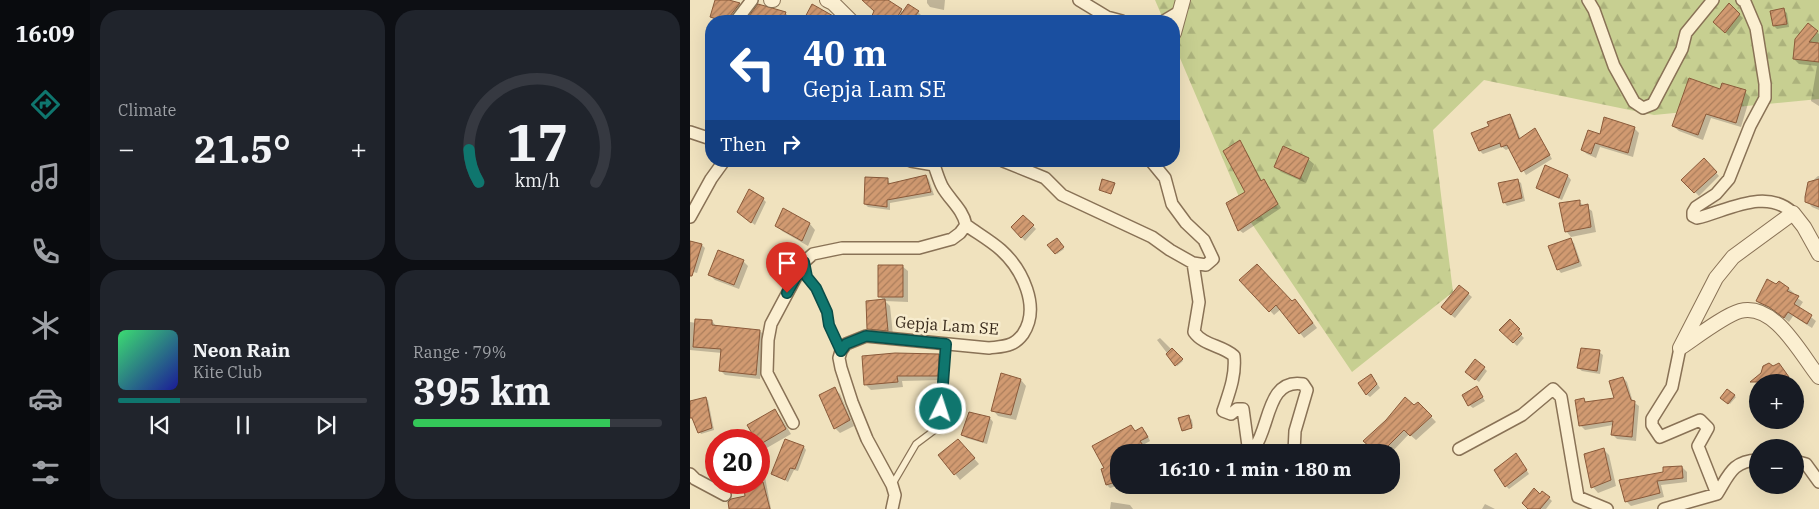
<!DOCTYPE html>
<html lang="en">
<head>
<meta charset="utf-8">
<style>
	body { margin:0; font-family:"IBM Plex Serif",serif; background:#20242c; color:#f1f3f6; height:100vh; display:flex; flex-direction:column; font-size:19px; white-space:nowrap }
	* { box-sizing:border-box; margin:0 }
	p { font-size:16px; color:#9ea1a6 }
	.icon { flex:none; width:28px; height:28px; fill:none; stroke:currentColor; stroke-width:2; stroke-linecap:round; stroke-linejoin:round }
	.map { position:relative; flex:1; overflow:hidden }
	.panel { display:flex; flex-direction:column; gap:10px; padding:10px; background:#0d0f14; width:600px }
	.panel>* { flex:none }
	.hud { position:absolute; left:15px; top:15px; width:475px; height:152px; border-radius:20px; box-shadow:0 5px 20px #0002; background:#1a4fa0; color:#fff; overflow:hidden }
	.controls { position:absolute; left:1059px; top:374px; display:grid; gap:10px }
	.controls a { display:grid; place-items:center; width:55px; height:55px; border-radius:50%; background:#171b24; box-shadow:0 5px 20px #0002; font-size:25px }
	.speed { position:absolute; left:15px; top:429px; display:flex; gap:10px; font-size:25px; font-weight:700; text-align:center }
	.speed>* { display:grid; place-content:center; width:65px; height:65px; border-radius:50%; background:#171b24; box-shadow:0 5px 20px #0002; line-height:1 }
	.speed .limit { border:8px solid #d22; background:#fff; color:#111 }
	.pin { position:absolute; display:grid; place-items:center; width:42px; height:42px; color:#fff; margin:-51px -21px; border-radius:50% 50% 50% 0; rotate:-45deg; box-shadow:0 0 5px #0007 }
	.pin .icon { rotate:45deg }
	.me { position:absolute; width:55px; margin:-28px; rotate:4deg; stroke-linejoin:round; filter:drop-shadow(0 0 4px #0008) }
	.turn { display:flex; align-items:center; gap:18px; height:105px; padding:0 15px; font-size:22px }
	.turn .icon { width:65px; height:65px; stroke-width:2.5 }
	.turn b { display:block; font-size:35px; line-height:42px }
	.then { display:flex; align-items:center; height:48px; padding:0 15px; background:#0003; gap:10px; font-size:19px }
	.big { font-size:38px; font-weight:800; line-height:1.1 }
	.panel .widget { flex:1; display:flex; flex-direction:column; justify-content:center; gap:8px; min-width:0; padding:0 18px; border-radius:20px; background:#20242c }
	.panel .dial { align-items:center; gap:0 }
	.dial svg { height:130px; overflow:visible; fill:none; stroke:#363941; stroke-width:7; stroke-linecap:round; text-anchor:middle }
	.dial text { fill:#f1f3f6; stroke:none }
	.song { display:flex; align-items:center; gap:15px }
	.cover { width:60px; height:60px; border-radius:8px; background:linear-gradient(135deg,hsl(140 70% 55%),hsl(240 70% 35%)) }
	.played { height:5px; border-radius:2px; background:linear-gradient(90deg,#0f766e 25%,#363941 25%) }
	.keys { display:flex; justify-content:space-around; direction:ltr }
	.heat { display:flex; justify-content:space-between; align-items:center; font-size:28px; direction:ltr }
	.charge { height:8px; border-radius:4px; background:linear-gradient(90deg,#34c759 79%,#363941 0) }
	.panel .tiles { flex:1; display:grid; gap:10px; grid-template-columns:repeat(2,1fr) }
	.trip { position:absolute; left:420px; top:444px; width:290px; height:50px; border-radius:20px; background:#171b24; box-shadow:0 5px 20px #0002; font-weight:800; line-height:50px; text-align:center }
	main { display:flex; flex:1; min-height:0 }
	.tabs { display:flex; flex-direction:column; width:90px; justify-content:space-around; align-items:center; background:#090b0e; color:#9ea1a6 }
	.tabs .icon { width:35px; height:35px }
	.tabs .current { color:#0f766e }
	.tabs b { font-size:22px; color:#f1f3f6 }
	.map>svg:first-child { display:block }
	.forest { fill:url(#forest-firs) }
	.shadow { fill:#0003 }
	.building { fill:url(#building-hatch); stroke:#8a5a3a }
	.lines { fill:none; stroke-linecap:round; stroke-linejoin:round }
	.service-casing { stroke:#897256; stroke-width:8 }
	.minor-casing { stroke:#897256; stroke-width:14 }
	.tertiary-casing { stroke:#897256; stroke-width:16 }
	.service { stroke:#fbefd1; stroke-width:5.5 }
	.minor { stroke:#fbefd1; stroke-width:11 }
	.tertiary { stroke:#fbefd1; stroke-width:14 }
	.route-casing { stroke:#0a4d48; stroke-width:12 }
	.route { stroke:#0f766e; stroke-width:9 }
	.labels { text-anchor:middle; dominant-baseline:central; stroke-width:5; stroke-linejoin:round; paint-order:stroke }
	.street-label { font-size:16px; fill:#38291b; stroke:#f7ecce }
</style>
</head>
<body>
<main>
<nav class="tabs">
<b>16:09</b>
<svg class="icon current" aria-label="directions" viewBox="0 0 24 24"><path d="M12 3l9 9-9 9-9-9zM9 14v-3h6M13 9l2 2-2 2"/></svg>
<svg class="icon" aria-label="music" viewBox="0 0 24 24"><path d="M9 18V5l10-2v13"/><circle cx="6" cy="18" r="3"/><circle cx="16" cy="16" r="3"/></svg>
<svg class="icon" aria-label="phone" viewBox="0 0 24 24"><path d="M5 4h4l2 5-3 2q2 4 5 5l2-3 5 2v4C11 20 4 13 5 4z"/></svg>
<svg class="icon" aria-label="climate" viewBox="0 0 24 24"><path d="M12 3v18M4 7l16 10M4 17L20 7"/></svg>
<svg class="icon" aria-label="car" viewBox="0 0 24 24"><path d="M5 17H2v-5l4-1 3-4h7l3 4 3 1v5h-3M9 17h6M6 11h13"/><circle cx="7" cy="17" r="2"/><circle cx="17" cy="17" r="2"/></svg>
<svg class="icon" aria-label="filters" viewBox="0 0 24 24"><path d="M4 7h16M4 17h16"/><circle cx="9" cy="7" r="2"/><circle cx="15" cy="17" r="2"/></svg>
</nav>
<section class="panel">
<div class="tiles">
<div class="widget"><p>Climate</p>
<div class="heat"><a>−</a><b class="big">21.5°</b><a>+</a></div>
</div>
<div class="widget dial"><svg viewBox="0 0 100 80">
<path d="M14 69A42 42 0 1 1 86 69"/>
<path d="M14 69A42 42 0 0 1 8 49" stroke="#0f766e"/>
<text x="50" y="56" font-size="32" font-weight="700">17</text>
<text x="50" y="72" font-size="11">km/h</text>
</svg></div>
<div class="widget">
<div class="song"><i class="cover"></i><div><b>Neon Rain</b><p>Kite Club</p></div></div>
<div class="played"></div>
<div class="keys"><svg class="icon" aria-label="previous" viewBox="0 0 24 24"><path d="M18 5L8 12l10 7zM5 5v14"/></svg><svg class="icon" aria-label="pause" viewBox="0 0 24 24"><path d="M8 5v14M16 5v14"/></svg><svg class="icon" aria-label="next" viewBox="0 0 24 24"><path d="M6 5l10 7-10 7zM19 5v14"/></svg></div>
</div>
<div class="widget"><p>Range · 79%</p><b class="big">395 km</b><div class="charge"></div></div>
</div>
</section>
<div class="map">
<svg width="1129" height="509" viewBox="0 0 1129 509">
	<defs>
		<pattern id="forest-firs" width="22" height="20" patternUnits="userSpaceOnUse" patternTransform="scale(1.25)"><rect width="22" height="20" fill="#c7cf91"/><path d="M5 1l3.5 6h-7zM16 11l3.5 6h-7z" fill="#acb27c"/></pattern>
		<pattern id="building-hatch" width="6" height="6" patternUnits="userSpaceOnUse" patternTransform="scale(1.25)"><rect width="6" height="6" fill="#d19a71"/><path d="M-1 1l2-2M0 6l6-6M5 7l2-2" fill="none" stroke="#ab7e5c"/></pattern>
	</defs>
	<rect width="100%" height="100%" fill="#f0e2be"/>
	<!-- forest -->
	<path class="forest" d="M465 0H1129V99L964 115 794 80 743 130 763 292 662 372 558 218 484 44V21H474Z"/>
	<!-- shadow -->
	<path class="shadow" d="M26 0H35L50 4 53 7 43 21H28L21 17Z
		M173 0H196L214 13 228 12 231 15 227 21H215L213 20 212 21H186L182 17 186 11Z
		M237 0H255L254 10 240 7 237 3Z
		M1039 5 1053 18 1039 36 1025 22Z
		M69 6 95 13 101 18 100 21H57Z
		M1093 10 1097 13 1099 27 1087 29 1084 26Z
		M1118 25 1129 34V41L1127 44H1129V106L1121 101 1127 66 1109 64 1104 59Z
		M1031 91 1055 92 1060 97 1051 127 1021 118 1013 140 989 131 983 126Z
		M820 115 823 119 831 140 848 133 862 159 836 175 820 148 816 150 812 147 793 154 790 151Z
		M944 128 949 133 943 157 910 147 906 158 897 154 892 150 911 135Z
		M550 141 572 181 574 180 577 184 591 208 553 233 549 230 556 193Z
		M618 159 624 164 616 183 591 172 586 167Z
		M1014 160 1029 176 1009 196 993 180Z
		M856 167 878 176 881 180 872 200 851 191 848 188Z
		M236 176 239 180 244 195 200 203V210L178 207 175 204 197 179 201 185Z
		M1128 176H1129V210L1122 207 1117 201 1118 185Z
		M827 180 831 183 835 201 817 206 814 202Z
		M73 199 76 202 65 225 52 215Z
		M889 202 902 211 906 232 881 237 876 231Z
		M94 209 120 224 125 230 118 246 92 231 87 226Z
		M333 216 346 229 335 241 322 227Z
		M366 239 374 249 367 254 359 245Z
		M880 240 884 243 892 266 871 273 868 269Z
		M12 245 15 248 7 273 0 271V250Z
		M53 261 58 266 49 289 25 280 20 275Z
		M212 266 218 271V302L195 301 200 306 203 335 183 333 178 328 194 301 190 296Z
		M551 280 610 305 627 328 614 338 591 309 584 315Z
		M1087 286 1099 289 1104 293 1103 295 1113 302 1109 308 1126 321 1122 328 1103 316 1099 322 1086 312 1072 306 1067 301Z
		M770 287 782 297 765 318 756 311Z
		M22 321 27 327 70 331 75 336 70 379 35 375 30 370 32 353 0 350V322L6 323Z
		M820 321 832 333 831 335 834 338 827 346 811 330Z
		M470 338 493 361 487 366 467 340Z
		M909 352 913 355 910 374 892 371 888 368Z
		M249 355 254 361 253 380 212 381 213 387 181 390 176 385Z
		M794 368 797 371 789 382 780 375Z
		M1083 368H1092L1101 381 1099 382H1072L1068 378Z
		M933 378 937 382 943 402 949 406 946 441 927 439 923 435V425L895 430 891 426 894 400 897 403 926 399Z
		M684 379 690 388 680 397 676 394Z
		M331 380 336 386 326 420 308 416 303 410Z
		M787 388 795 401 783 408 779 405Z
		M145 389 150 394 164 426 150 433 145 428Z
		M1037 391 1046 397 1040 404 1033 399Z
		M15 398 18 400 24 430 11 434 0 408V402Z
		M728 403 746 422 726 440 719 434 701 453 677 452 697 421Z
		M85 411 90 416 101 434 75 449 67 440Z
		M498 416 502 420 503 426 495 431 492 428Z
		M300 418 303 422 297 444 276 438 273 435Z
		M441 427 446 432 452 429 456 432 460 441 453 445 457 452H429V485H430L420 488 417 485 416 468Z
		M96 440 114 447 116 450 108 471 104 470 98 482 83 473Z
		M273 446 289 464 270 480 250 455Z
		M914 450 919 455 926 486 908 493 903 487 895 455Z
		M826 454 839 474 819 489 816 486Z
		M992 467 997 472V482L971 485 974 497 941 506 936 501 975 473Z
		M69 473 75 477 81 509H41L57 497 69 482Z
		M851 495 859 498 862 501 856 509H840Z
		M421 502 440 505 443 509H420Z
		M795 504 805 509H792Z"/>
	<!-- building -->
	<path class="building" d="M25 0H39L50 3 40 16 39 21H34L20 17Z
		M172 0H198L212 9 205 21H186L181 18 184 11Z
		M1039 3 1050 14 1035 33 1023 22Z
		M68 4 96 12 93 21H55Z
		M122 4 145 17 149 21H113Z
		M218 4 229 11 221 21H215L209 17Z
		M1094 8 1097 24 1083 26 1080 11Z
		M1118 23 1128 31 1119 42 1129 43V62L1103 59 1105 39Z
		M999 78 1030 89 1032 83 1056 90 1046 123 1016 114 1008 135 982 126Z
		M820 114 829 139 845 128 860 155 831 172 817 145 811 147 810 143 789 151 781 133 799 126 797 122Z
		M914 117 945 127 938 153 905 143 901 154 891 150 898 130 910 134Z
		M550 140 571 181 574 179 588 204 548 231 536 203 555 192 533 151Z
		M593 146 619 158 610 179 584 167Z
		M1014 158 1027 172 1004 193 991 180Z
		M855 165 878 175 869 198 846 188Z
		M236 175 241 192 197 200V207L174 204 175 177 198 178V184Z
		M412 179 425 183 421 194 409 190Z
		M828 179 832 198 813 203 808 183Z
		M1129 179V207L1115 202V197L1118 182Z
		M59 189 74 198 61 223 47 212Z
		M890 200V206L898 204 901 227 875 232 869 203Z
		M93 208 120 223 112 241 85 226Z
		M333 215 344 225 331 238 321 227Z
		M367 238 374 247 365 254 357 245Z
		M881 238 889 262 867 270 858 246Z
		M0 241 12 244 2 276H0Z
		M28 250 54 260 44 285 18 275Z
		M567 264 602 301 605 299 623 323 609 334 586 305 579 312 549 280Z
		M188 265H213V297H188Z
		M1077 279 1086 284 1089 281 1099 288 1097 291 1109 296 1104 304 1122 315 1117 324 1098 312 1094 318 1079 307 1066 301Z
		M769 285 779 293 761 315 751 307Z
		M195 299 198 331 177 329 176 301Z
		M5 319 22 320V325L70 330 66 375 29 371 31 349 3 347Z
		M820 319 830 329 828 330 832 334 823 343 809 330Z
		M482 348 493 359 485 366 476 354Z
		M891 348 910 350 907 371 887 368Z
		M205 353 249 354 248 376H207L208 382 174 385 172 356Z
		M785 359 795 367 785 380 775 372Z
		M1079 363 1083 366 1089 363 1099 377 1091 382H1060L1071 373 1073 366Z
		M311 373 331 379 321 415 301 411Z
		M681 374 687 384 676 395 668 383Z
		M933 377 941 400 945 401 942 437 921 435 923 421 889 426 885 400 894 398 895 402 924 398 919 381Z
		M787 386 793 397 778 406 772 395Z
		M145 387 160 420 144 429 129 395Z
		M1037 389 1045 395 1038 404 1030 398Z
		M16 397 22 428 8 433 2 418H0V401Z
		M715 397 724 405 728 402 742 416 720 436 714 430 692 452H675L680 447 673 441 696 420Z
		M85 409 96 429 69 445V440H66L57 425Z
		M279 412 300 417 293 442 271 435Z
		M499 415 502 428 492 431 488 418Z
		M441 425 445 431 452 427 458 437 450 441 455 448 447 452H429V481L416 485 411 469 414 468 402 446Z
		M95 439 114 446 105 469 100 468 95 480 81 474Z
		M268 439 285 458 264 475 248 455Z
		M914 448 921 480 901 488 894 454Z
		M826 453 837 470 815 487 804 470Z
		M992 466 993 478 967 481 970 493 935 502 929 480 973 472V467Z
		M53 482H73L80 509H39L38 502 41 499 55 496Z
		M844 488 850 494 852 491 860 497 850 509H838L832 503Z"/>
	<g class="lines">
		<defs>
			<path id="service" d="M114 265 117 277 126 288 137 312 139 325 151 351
				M202 485 226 444 250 426 256 344"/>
			<path id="minor" d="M389 0 417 17 432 21
				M898 0 904 10 924 66 944 102 953 108 963 104 992 49 996 33 1023 0
				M1052 0 1055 2 1066 28 1075 84V98L1060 126 1039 179 1026 194 1006 207 1003 212V216L1007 218C1037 211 1076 187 1103 213
				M46 21 62 0
				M474 21 489 12
				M0 132 21 139
				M221 161 244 165
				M313 161 355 178 372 195 462 237 480 250 503 263 516 265 523 259 514 240 496 223 482 204 475 178 461 161
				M0 217 21 179 34 161
				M503 263 509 302 504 332C514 346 532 345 544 356 546 376 539 393 533 411L541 414 547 409H553L558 446 565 447C580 426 577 378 613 384L617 390 605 431 604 452
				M990 348 982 387 962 419V425L970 437 1010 420 1018 428 1008 446 1027 494
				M103 423 77 373 78 340 81 324 114 262 123 254 152 248H229L262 239 270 233 276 225
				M769 449 832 415 863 389 871 397 888 497 917 509
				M1105 461 1116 464 1129 482
				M0 474 5 479 35 495
				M202 509 205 495 202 485 177 439 162 402 151 368 149 358 151 351 156 344 176 336 299 348C306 347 314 347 321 344 326 342 330 338 333 334 351 307 332 269 311 250 301 241 287 233 276 225 273 210 261 201 253 188 249 181 247 173 244 165
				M974 509 1027 494C1039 475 1042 461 1068 460"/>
			<path id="tertiary" d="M81 0H83
				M137 0 143 3 161 21
				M484 33 493 0
				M1129 254 1114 227 1103 213 1043 257 1026 278 990 348C1005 338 1035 315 1050 311 1085 302 1111 355 1129 377"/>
		</defs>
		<!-- service casing -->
		<use href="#service" class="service-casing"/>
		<!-- minor casing -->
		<use href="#minor" class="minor-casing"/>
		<!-- tertiary casing -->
		<use href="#tertiary" class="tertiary-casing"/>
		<!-- service -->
		<use href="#service" class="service"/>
		<!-- minor -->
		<use href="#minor" class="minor"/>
		<!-- tertiary -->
		<use href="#tertiary" class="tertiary"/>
	</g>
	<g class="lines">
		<defs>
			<path id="route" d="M97 293 114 262 117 277 126 288 137 312 139 325 151 351 156 344 176 336 256 344 251 409"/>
		</defs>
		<!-- route casing -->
		<use href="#route" class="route-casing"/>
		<!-- route -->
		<use href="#route" class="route"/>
	</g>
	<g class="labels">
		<!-- street labels -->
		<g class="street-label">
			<text transform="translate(257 325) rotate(4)">Gepja Lam SE</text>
		</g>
	</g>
</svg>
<div class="controls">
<a>+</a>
<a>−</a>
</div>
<div class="speed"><div class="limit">20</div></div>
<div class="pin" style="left:97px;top:293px;background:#d93025"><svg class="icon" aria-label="arrive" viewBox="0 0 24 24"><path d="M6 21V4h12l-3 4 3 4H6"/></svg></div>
<svg class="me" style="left:251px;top:409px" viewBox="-20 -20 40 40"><circle r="17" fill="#0f766e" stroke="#fff" stroke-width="3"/><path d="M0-11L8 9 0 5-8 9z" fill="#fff"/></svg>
<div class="trip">16:10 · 1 min · 180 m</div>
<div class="hud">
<div class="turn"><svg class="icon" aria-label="left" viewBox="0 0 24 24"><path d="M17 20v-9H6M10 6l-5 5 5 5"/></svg><div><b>40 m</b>Gepja Lam SE</div></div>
<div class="then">Then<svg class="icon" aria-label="right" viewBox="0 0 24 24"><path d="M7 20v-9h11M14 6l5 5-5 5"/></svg></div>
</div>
</div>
</main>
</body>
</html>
